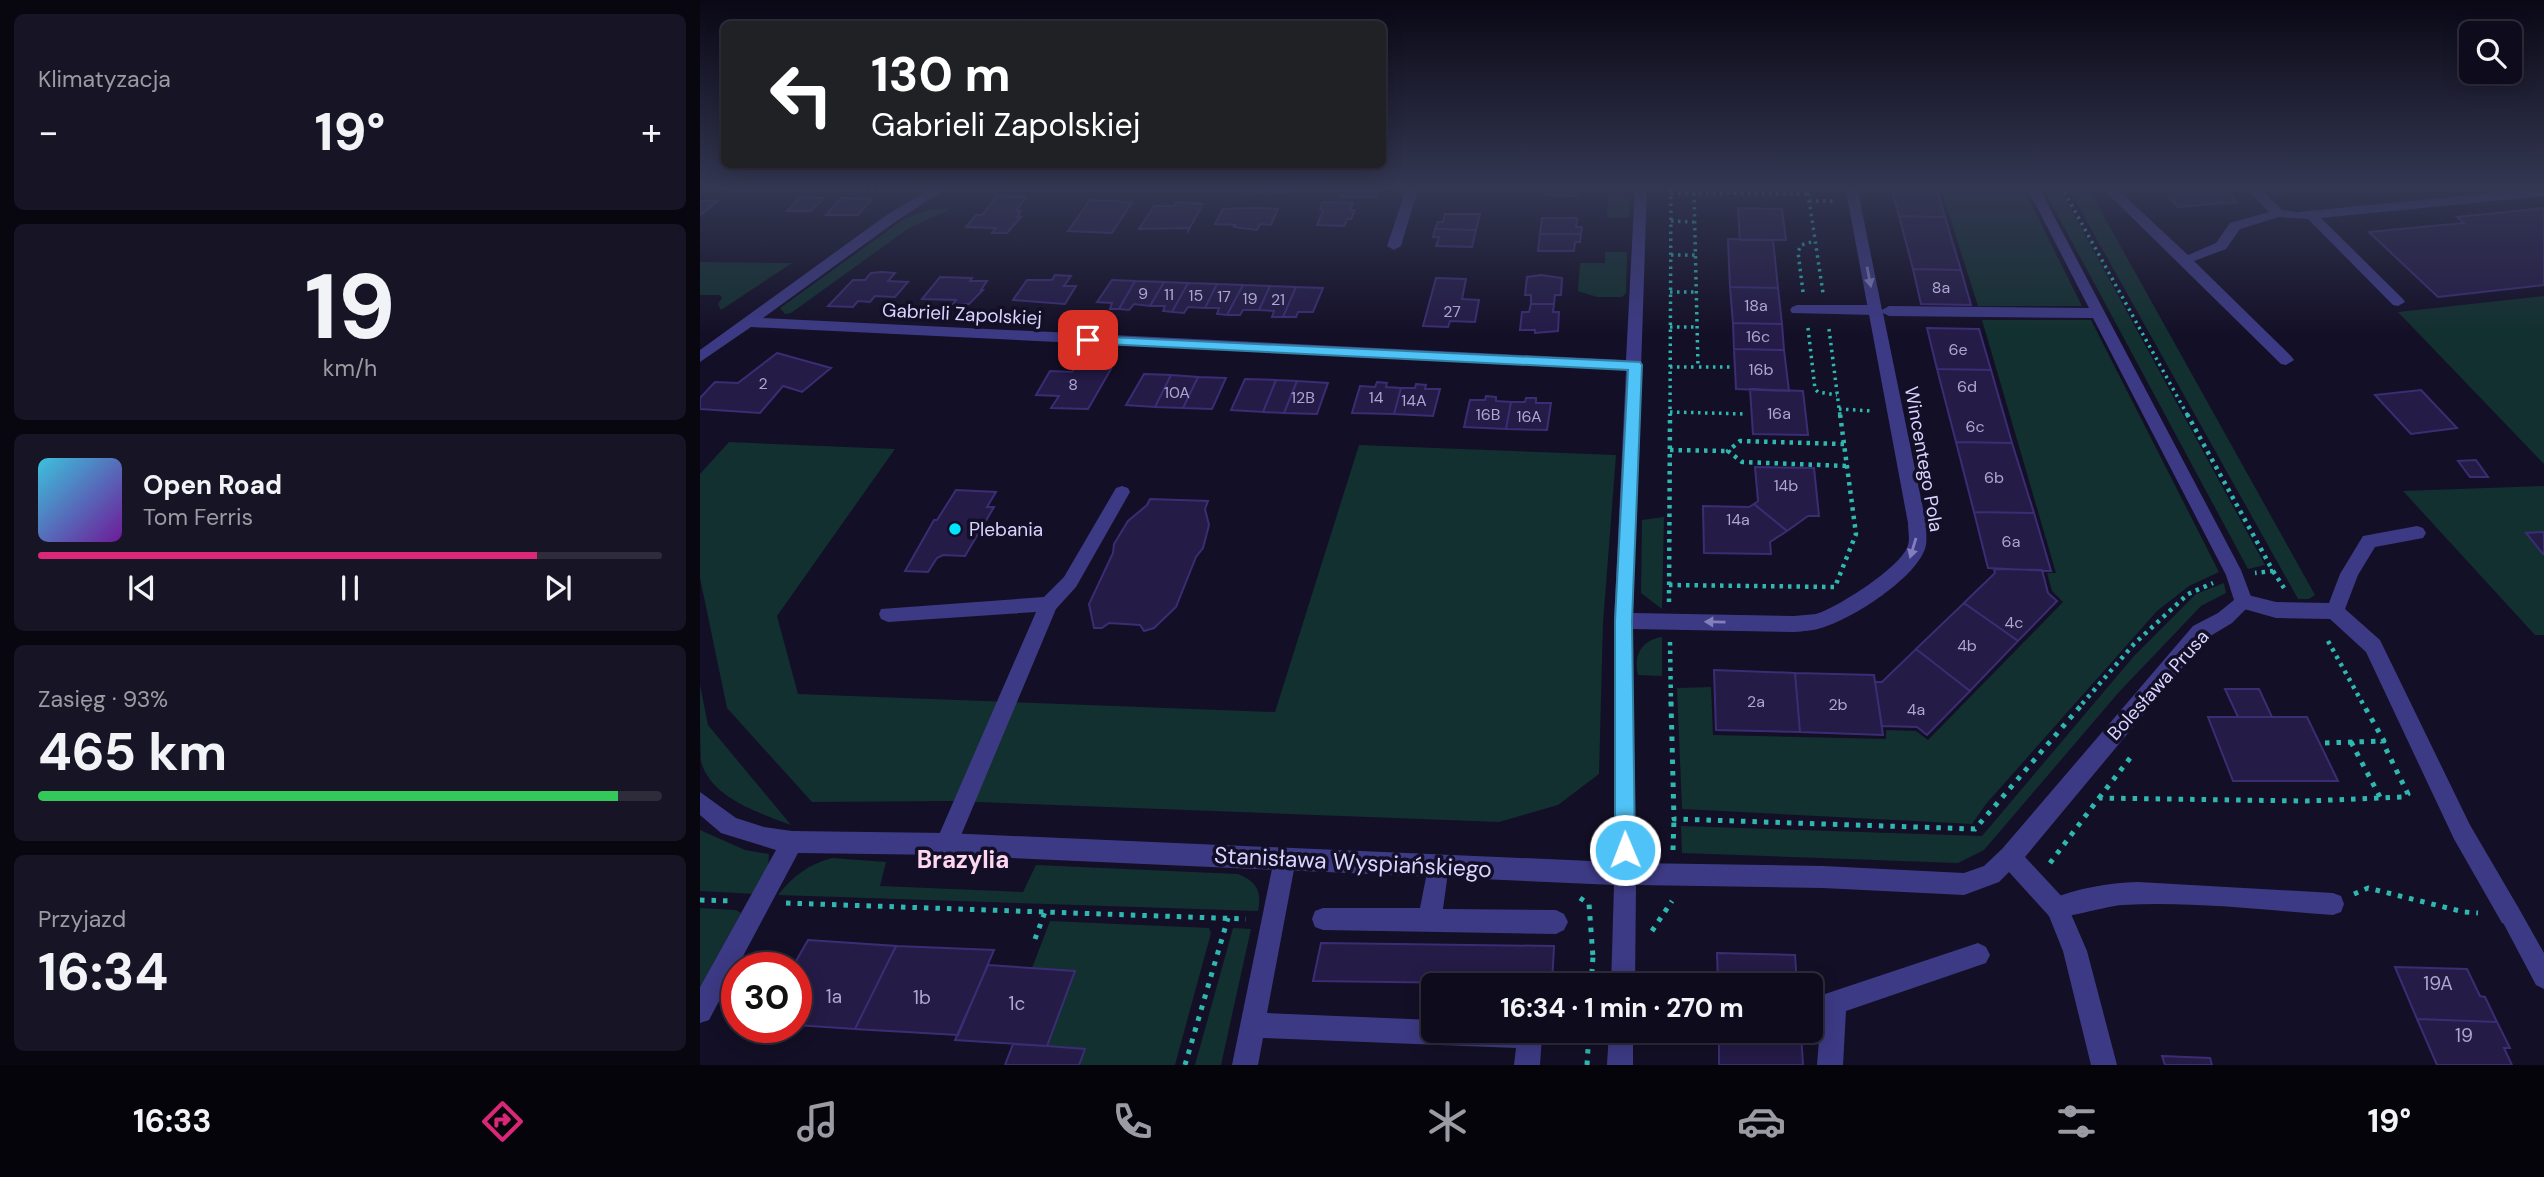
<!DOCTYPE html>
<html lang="pl">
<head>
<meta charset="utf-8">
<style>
	body { margin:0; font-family:"DM Sans",sans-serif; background:#171425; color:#f1f3f6; height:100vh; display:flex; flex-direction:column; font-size:26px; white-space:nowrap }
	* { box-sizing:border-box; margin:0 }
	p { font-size:23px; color:#9b9ba3 }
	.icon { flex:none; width:38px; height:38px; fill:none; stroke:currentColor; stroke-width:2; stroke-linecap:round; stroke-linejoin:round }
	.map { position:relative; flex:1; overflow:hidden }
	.side { display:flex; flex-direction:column; gap:14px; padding:14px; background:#08060f; width:700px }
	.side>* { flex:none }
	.guide { position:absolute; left:21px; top:21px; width:665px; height:147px; border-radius:10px; box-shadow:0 4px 18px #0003,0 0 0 2px #2e2b3b; background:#202124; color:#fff; overflow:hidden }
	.tools { position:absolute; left:1759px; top:21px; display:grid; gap:14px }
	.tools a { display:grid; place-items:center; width:63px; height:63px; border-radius:10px; background:#0e0b1c; box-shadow:0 4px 18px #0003,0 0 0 2px #2e2b3b; font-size:35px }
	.speed { position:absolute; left:21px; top:952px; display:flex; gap:14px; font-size:35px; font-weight:700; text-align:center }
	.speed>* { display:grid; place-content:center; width:91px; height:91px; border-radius:50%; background:#0e0b1c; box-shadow:0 4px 18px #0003,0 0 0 2px #2e2b3b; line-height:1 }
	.speed .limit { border:10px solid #d22; background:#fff; color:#111 }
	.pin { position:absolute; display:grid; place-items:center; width:60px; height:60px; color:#fff; margin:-30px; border-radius:14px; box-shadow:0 4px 10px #0006 }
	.me { position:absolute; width:77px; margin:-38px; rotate:359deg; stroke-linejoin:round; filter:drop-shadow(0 0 5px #0008) }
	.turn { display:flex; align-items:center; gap:24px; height:147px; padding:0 35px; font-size:32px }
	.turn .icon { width:91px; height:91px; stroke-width:2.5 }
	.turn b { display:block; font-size:49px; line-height:60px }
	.big { font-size:52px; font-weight:700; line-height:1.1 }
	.side .widget { flex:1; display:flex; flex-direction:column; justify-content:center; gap:10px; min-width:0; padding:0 24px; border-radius:10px; background:#171425 }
	.side .dial { align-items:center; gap:0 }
	.dial b { font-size:91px; line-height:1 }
	.song { display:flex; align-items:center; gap:21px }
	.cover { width:84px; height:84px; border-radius:10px; background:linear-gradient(135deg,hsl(190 70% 55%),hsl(280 70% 35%)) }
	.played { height:7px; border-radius:4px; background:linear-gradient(90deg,#db2777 80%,#2e2b3b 80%) }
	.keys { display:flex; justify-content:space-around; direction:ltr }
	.heat { display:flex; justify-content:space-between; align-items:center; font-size:38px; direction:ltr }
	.charge { height:10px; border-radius:5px; background:linear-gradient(90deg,#34c759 93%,#2e2b3b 0) }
	.trip { position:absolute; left:721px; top:973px; width:402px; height:70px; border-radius:10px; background:#0e0b1c; box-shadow:0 4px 18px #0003,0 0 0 2px #2e2b3b; font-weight:700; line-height:70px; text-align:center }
	.menu { display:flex; height:112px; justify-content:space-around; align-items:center; background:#06040b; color:#9b9ba3 }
	.menu .icon { width:49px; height:49px }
	.menu .selected { color:#db2777 }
	.menu b { font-size:32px; color:#f1f3f6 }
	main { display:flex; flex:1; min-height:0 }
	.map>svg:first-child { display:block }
	.green { fill:#12302f }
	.building { fill:#241b47; stroke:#3b2d73; stroke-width:2 }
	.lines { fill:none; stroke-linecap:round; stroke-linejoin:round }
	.path-far2 { stroke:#2fb8b0; stroke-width:3.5; stroke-dasharray:2.5 4.5; stroke-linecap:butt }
	.path-far1 { stroke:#2fb8b0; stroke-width:4.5; stroke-dasharray:3.5 5; stroke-linecap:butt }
	.path { stroke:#2fb8b0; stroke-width:5; stroke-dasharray:4.5 7; stroke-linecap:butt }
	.lane { fill:#3d3a85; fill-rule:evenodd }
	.street { fill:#3d3a85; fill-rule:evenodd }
	.oneway { fill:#837fbc }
	.route { fill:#4fc3f7; stroke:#337fa1; stroke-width:2 }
	.poi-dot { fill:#00e5ff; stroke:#130f26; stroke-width:2.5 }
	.labels { text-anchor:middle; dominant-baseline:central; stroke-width:7; stroke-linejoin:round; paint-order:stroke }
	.number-label { font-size:16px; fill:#aca6d1 }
	.street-label { font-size:19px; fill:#d9d4ff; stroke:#130f26 }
	.poi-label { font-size:19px; fill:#d9d4ff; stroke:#130f26; text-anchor:start }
	.near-number-label { font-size:19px; fill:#aca6d1 }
	.near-street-label { font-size:23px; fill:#d9d4ff; stroke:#130f26 }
	.near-neighbourhood-label { font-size:24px; font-weight:bold; fill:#ffd6f0; stroke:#130f26 }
</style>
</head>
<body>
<main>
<section class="side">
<div class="widget"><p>Klimatyzacja</p>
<div class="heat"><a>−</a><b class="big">19°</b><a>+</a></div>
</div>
<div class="widget dial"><b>19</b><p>km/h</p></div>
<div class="widget">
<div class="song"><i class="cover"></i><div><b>Open Road</b><p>Tom Ferris</p></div></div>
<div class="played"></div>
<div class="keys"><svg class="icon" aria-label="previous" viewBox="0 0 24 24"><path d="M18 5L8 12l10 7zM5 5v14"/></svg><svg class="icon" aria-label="pause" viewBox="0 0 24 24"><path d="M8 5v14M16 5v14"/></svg><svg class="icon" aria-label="next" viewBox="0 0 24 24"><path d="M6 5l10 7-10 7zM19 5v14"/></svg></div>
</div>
<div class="widget"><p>Zasięg · 93%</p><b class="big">465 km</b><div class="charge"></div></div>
<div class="widget"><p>Przyjazd</p><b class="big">16:34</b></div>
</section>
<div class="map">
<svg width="1844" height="1065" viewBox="0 0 1844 1065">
	<rect width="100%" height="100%" fill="#130f26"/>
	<!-- green -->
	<path class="green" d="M1240 186H1322L1382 306H1278Z
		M1342 186 1359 187 1565 565 1548 569Z
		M1367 186H1387L1615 595 1609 599H1598Z
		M908 190 912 191V197H930L929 218H907Z
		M232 209H251L209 228 91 313 85 314 80 308 204 219Z
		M905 252H927L926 293 922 297H897L878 291 880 263H905Z
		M0 262 92 263 21 310 18 304 22 298 20 295H0Z
		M1844 296V464L1698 312Z
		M1282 320H1391L1519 572 1489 586 1457 611 1286 804 1272 824 982 809 977 688 1011 687 1013 735 1186 739V730L1216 731 1228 740 1363 602 1352 591 1347 573H1356Z
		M29 442 195 449 77 616 98 694 575 712 659 445 916 455 903 623 899 774 858 805 799 822 251 801 112 802 27 708 0 578V474Z
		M1844 486V635H1835L1703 491Z
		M964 517 962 609 941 593 942 520Z
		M1524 583 1526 593 1501 606 1419 692 1284 850 1258 863 982 853 981 826 1282 836 1434 656 1496 594Z
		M962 637V676L938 675C933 655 942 640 962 637Z
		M0 685 8 725 91 825C60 813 10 798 1 761 0 741 0 706 0 685Z
		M0 830 45 850 69 854 68 871 56 894 0 891Z
		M132 858 186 862 180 886 323 892 336 865 538 874C557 881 562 892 558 911L78 895C93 876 109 864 132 858Z
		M0 908 36 910 41 913 0 987Z
		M350 921 509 928 511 933 475 1065H379L347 1046 375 971 332 968Z
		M533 928 551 929 521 1065H495Z"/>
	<!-- building -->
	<path class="building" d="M645 186H680L676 197H641Z
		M752 186H786L785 192H751Z
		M845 186H884L878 188V196L844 195Z
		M1036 186H1078L1079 190 1036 189Z
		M1191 186H1236L1245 217 1199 216Z
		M1460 186H1521L1536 202 1478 207Z
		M1565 186H1605L1609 190 1572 193Z
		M297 196 326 197 316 211H321L317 217H321L307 233H292L296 228 266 227 276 215H282Z
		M100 197 124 198 111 211H87Z
		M141 198 172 199 158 215H126Z
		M390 200 432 202 412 233 368 231Z
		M0 201H18L0 215Z
		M476 202 503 204 488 231V228L439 229 454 206H474Z
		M623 202 653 203 650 210H655L651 219H647L644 226 617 225 623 210 620 209Z
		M544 208H561L578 209 571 225 560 224 557 230 534 227 535 225 515 224 523 209Z
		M1038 208 1082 209 1086 240H1040Z
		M1844 208V285L1738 297 1669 232 1764 223 1757 217Z
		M745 214H780L776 230 735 229 738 222H743Z
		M1199 216 1245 217 1261 270 1213 269Z
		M842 218H877L876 227H882L881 234H840Z
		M735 229 776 230 772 247 736 246 739 237H733Z
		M840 234H881L880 242H875L874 251H838Z
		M1028 239 1073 240 1078 288 1030 287Z
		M1213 269 1261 270 1271 305 1221 304Z
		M182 272 195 273 188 281 208 282 195 297 175 296 170 302 158 301 153 307 128 306 153 280H165L171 273Z
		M355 275 371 276 364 286H376L365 304 313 300 327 280H352Z
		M841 275 862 278 861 295H855L854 304H831V295H825L827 277Z
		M240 277 272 278 270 281H287L281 290H283L269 304H253L256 300 222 299Z
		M736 278 766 279 762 299 779 300 775 322 750 321 748 327 723 326Z
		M412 280 435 281 419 309H410L412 303 397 302Z
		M435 281 464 282 450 306 434 304 429 310 419 309Z
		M464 282 488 283 472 312 463 311 465 306H450Z
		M488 283 517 284 505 308 488 307 484 313 472 312Z
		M517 284 543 285 527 315 517 314 519 308H505Z
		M543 285 570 286 559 310H543L540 315H527Z
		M570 286 596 287 583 317H572L574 311 559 310Z
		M596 287 623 288 613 312H598L596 317H583Z
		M1030 287 1078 288 1082 324 1033 323Z
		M831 304H854L853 312H859L858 331 835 333V330H820L822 312H829Z
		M1033 323 1082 324 1084 350 1034 349Z
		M1227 328 1279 329 1291 370 1237 369Z
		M1034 349 1084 350 1089 391 1036 389Z
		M77 353 131 368 102 392 83 386 60 413 0 409V398L15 382 38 383Z
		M374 368 411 369 388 409 351 408 359 396 336 395 350 371 372 372Z
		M1237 369 1291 370 1312 443 1256 442Z
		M444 374 471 375 455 407 426 405Z
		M471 375 498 377 483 408 455 407Z
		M498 377 526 378 512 409 483 408Z
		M545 379 576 380 563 412 531 410Z
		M576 380 597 381 584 413 563 412Z
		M597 381 628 383 617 414 584 413Z
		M677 382 687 383 686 387 701 388 694 414 652 413 660 386 675 387Z
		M716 384 726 385 725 389H740L733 416 694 414 701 388H715Z
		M1050 389 1103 391 1108 435 1053 434Z
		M1721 390 1757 428 1711 434 1675 395Z
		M786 396 796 397V401L811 402 806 429 764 427 770 400H785Z
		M826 398H836V403H851L847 430 806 429 811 402H825Z
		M1256 442 1312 443 1334 513 1274 512Z
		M1776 460 1788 477H1770L1758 461Z
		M1055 467 1114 468 1119 516H1108L1087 531 1054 504 1058 501Z
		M256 490 296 492 287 507H294L265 556 243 555 237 558 228 572 205 571 234 520H237Z
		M450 499 508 501 505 509 509 525 503 548 496 557 476 607 454 628 444 631 440 625 409 623 402 628H394L389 604 413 553 414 544 428 521 447 505Z
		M1054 504 1087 531 1070 542 1071 554 1004 553 1003 506 1049 507Z
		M1274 512 1334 513 1351 571 1288 568Z
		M1844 532V554H1843L1826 533Z
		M1294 569 1342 570 1348 593 1357 601 1318 641 1264 603 1295 573Z
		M1264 603 1318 641 1270 691 1216 649Z
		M1216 649 1270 691 1227 735 1217 727 1182 726 1175 682H1182Z
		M1014 670 1095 673 1100 732 1016 730Z
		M1095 673 1174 675 1183 735 1100 732Z
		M1525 689H1559L1572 717H1538Z
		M1508 717H1607L1638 781H1533Z
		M108 940 196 946 155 1029 96 1025V968H92Z
		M621 943 854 946 852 984 613 981Z
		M196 946 294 950 258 1035 155 1029Z
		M1017 953 1095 955 1097 985H1018Z
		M288 965 375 971 347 1046 255 1040Z
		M1695 967 1767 969 1780 996 1785 997 1797 1022 1717 1019Z
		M1717 1019 1797 1022 1810 1048H1804L1812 1065H1737Z
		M1019 1031H1101L1103 1065H1019Z
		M313 1044 347 1046 385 1049 379 1065H305Z
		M1462 1056 1510 1058 1512 1065H1465Z"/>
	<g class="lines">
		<!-- path-far2 -->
		<path class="path-far2" d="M73 186 199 190
			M1033 186 1034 193 1108 194
			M1107 186 1123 293
			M1361 186 1488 416
			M971 193H1034
			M994 193 998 367H1032
			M1109 201H1133
			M971 221 994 222
			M971 255H995
			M970 292H996
			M1103 292 1098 252 1101 245 1115 241
			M970 327H997
			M1108 328 1115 389 1118 392 1137 395
			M1129 329 1140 416
			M970 367H998
			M1139 409 1173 411
			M970 412 1047 414
			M970 416 971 186"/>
		<!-- path-far1 -->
		<path class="path-far1" d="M1487 414 1573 571 1555 573
			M1144 444 1040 441 1028 451 1042 462 1147 466
			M970 450 1028 451
			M1573 571 1584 588
			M969 585 1135 587 1156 534 1140 414
			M969 602 970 414
			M1628 641 1663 704
			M970 642 971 704
			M1382 704 1434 644 1488 594 1513 583"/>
		<!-- path -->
		<path class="path" d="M971 702 974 819 1275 829 1384 702
			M1651 742 1680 797
			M1625 743 1684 741 1662 702
			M1399 798 1434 753
			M973 850 974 819
			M1350 863 1399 798 1606 801 1704 797 1708 794 1682 741
			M1654 894 1668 888 1764 912 1778 913
			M880 898 889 904 893 957H898
			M0 900 32 901
			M86 903 546 919
			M952 931 972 901
			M335 939 345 912
			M891 985 893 957
			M485 1065 528 918
			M887 1065 889 1031"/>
		<!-- lane -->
		<path class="lane" d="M707 186H719L701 246 694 250 687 246Z
			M1400 186H1414L1488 255 1516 243 1530 223 1569 212 1544 186H1558L1582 210 1597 212 1844 188V196L1621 218 1703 299 1705 302 1698 306 1693 305 1608 219 1579 217 1540 229 1526 249 1494 261 1591 356 1594 360 1586 365 1581 364Z
			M1097 305H1175L1182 310 1175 315 1092 313 1090 310 1092 307Z
			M422 486 428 488 430 492 376 587 356 609 254 852 246 855 238 852 235 844 336 612 188 622 181 619 179 614 181 609 344 597 364 577 416 488Z
			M1717 526 1723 528 1726 533 1723 538 1675 547 1658 575 1645 609 1680 640 1770 825 1818 907 1821 915 1818 923 1810 926 1802 923 1754 839 1666 652 1630 619 1576 618 1537 607 1535 602 1537 597 1544 594 1576 602 1629 603 1640 574 1663 536Z
			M585 848 593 851 596 859 567 1013 733 1020V1031H840L842 1036 840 1065H814L816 1048 563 1038 558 1065H532L574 859 577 851Z
			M738 854 746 857 749 865 743 909 856 910 864 914 868 922 864 930 856 934 623 930 615 927 612 919 615 911 623 908H720L730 857Z
			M1438 882 1633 893 1641 896 1644 904 1641 912 1633 915C1564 910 1492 901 1422 905 1405 906 1360 921 1349 916L1346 908 1349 900C1378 888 1407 883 1438 882Z
			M1278 943 1286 947 1290 955 1286 963 1146 1011 1143 1065H1117L1122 1003 1125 994Z"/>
		<!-- street -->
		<path class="street" d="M235 186H251L198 220 63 318 926 360 935 186H947L933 613 1094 616C1101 615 1109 615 1116 614 1137 608 1203 566 1208 545 1210 539 1208 530 1208 523L1145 186H1157L1182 310 1189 306 1389 308 1326 186H1338L1541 570 1553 602 1532 623 1507 638 1325 857 1365 900 1387 951 1417 1065H1391L1363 951 1349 916 1309 872 1299 882 1264 895 1123 888 936 885 935 985H911L914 885 246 855 98 853 9 1020 0 1023V987L76 850 21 833 0 815V792L36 818 64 827 92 831 246 833 914 862V621L926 370 51 327 0 362V350L188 214ZM1183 313 1189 316 1393 318 1526 575 1534 600 1518 613 1493 626 1302 849 1284 866 1264 873 1123 866 936 863 932 629 1094 632C1103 631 1113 631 1121 628 1151 620 1220 576 1226 545 1227 538 1226 530 1226 523Z
			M435 186H604L587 194 441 190Z
			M1810 904 1818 907 1844 953V989L1836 985 1799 915 1802 907Z
			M909 1031H933V1065H907Z"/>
	</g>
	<!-- one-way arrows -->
	<defs><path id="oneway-solid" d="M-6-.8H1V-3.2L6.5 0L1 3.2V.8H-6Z" transform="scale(1.75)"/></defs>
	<g class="oneway">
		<use href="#oneway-solid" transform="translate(1169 277) rotate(79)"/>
		<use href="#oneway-solid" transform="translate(1213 548) rotate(107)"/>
		<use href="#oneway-solid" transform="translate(1015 622) rotate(-179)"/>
	</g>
	<!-- sky -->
	<linearGradient id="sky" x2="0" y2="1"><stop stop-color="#0a0815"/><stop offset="0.56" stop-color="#333752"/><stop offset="1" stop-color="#333752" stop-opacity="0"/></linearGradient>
	<rect width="1844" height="335" fill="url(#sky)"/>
	<!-- route -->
	<path class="route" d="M388 336 940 362 942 365 932 621 935 850 932 857 925 859 918 857 915 850V621L928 370 384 343V337Z"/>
	<!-- markers -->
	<circle class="poi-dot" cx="255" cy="529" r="7"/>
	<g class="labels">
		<!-- number labels -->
		<g class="number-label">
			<text x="1241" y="287">8a</text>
			<text x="443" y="293">9</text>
			<text x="469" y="294">11</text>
			<text x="496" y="295">15</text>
			<text x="524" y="296">17</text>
			<text x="550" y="298">19</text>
			<text x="578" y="299">21</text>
			<text x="1056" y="305">18a</text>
			<text x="752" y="311">27</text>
			<text x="1058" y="336">16c</text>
			<text x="1258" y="349">6e</text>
			<text x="1061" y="369">16b</text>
			<text x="63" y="383">2</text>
			<text x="373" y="384">8</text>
			<text x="1267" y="386">6d</text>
			<text x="477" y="392">10A</text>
			<text x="603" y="397">12B</text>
			<text x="676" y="397">14</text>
			<text x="714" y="400">14A</text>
			<text x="1079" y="413">16a</text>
			<text x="788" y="414">16B</text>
			<text x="829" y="416">16A</text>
			<text x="1275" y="426">6c</text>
			<text x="1294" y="477">6b</text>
			<text x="1086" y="485">14b</text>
			<text x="1038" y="519">14a</text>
			<text x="1311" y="541">6a</text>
			<text x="1314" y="622">4c</text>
			<text x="1267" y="645">4b</text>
			<text x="1056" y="701">2a</text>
			<text x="1138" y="704">2b</text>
			<text x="1216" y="709">4a</text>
		</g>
		<!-- street labels -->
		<g class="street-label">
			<text transform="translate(262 314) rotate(3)">Gabrieli Zapolskiej</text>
			<text transform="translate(1224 459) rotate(80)">Wincentego Pola</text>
			<text transform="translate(1458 685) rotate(-48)">Bolesława Prusa</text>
		</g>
		<!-- poi labels -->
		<g class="poi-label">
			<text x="269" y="529">Plebania</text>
		</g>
		<!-- near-number labels -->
		<g class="near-number-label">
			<text x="1738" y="983">19A</text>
			<text x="134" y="996">1a</text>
			<text x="222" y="997">1b</text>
			<text x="317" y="1003">1c</text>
			<text x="1764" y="1035">19</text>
		</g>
		<!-- near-street labels -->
		<g class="near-street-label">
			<text transform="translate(653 862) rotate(3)">Stanisława Wyspiańskiego</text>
		</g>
		<!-- near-neighbourhood labels -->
		<g class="near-neighbourhood-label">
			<text x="263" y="859">Brazylia</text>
		</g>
	</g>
</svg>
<div class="tools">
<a><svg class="icon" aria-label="search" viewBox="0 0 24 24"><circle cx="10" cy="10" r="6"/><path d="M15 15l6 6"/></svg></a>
</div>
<div class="speed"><div class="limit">30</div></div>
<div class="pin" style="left:388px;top:340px;background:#d93025"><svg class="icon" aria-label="arrive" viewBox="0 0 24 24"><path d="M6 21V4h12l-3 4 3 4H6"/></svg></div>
<svg class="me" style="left:925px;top:850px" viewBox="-20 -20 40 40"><circle r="17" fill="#4fc3f7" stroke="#fff" stroke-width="3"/><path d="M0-11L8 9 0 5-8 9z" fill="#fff"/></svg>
<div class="trip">16:34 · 1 min · 270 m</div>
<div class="guide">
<div class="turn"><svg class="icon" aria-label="left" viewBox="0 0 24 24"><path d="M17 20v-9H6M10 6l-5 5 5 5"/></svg><div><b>130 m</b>Gabrieli Zapolskiej</div></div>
</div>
</div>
</main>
<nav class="menu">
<b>16:33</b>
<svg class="icon selected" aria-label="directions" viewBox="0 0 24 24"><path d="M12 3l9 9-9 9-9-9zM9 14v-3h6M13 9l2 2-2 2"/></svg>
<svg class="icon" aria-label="music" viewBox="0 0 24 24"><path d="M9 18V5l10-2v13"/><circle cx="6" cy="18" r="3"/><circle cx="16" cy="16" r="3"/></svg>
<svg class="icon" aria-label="phone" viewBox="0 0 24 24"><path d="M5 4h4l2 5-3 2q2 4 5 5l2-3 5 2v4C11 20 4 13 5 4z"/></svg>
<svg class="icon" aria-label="climate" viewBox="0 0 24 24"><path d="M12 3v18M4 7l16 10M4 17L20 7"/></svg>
<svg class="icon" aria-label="car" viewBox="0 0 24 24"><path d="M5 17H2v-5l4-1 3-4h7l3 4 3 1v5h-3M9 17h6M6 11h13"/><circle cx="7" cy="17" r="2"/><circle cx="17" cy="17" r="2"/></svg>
<svg class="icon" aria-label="filters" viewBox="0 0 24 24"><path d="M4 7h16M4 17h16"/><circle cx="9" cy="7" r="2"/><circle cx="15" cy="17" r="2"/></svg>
<b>19°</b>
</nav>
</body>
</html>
